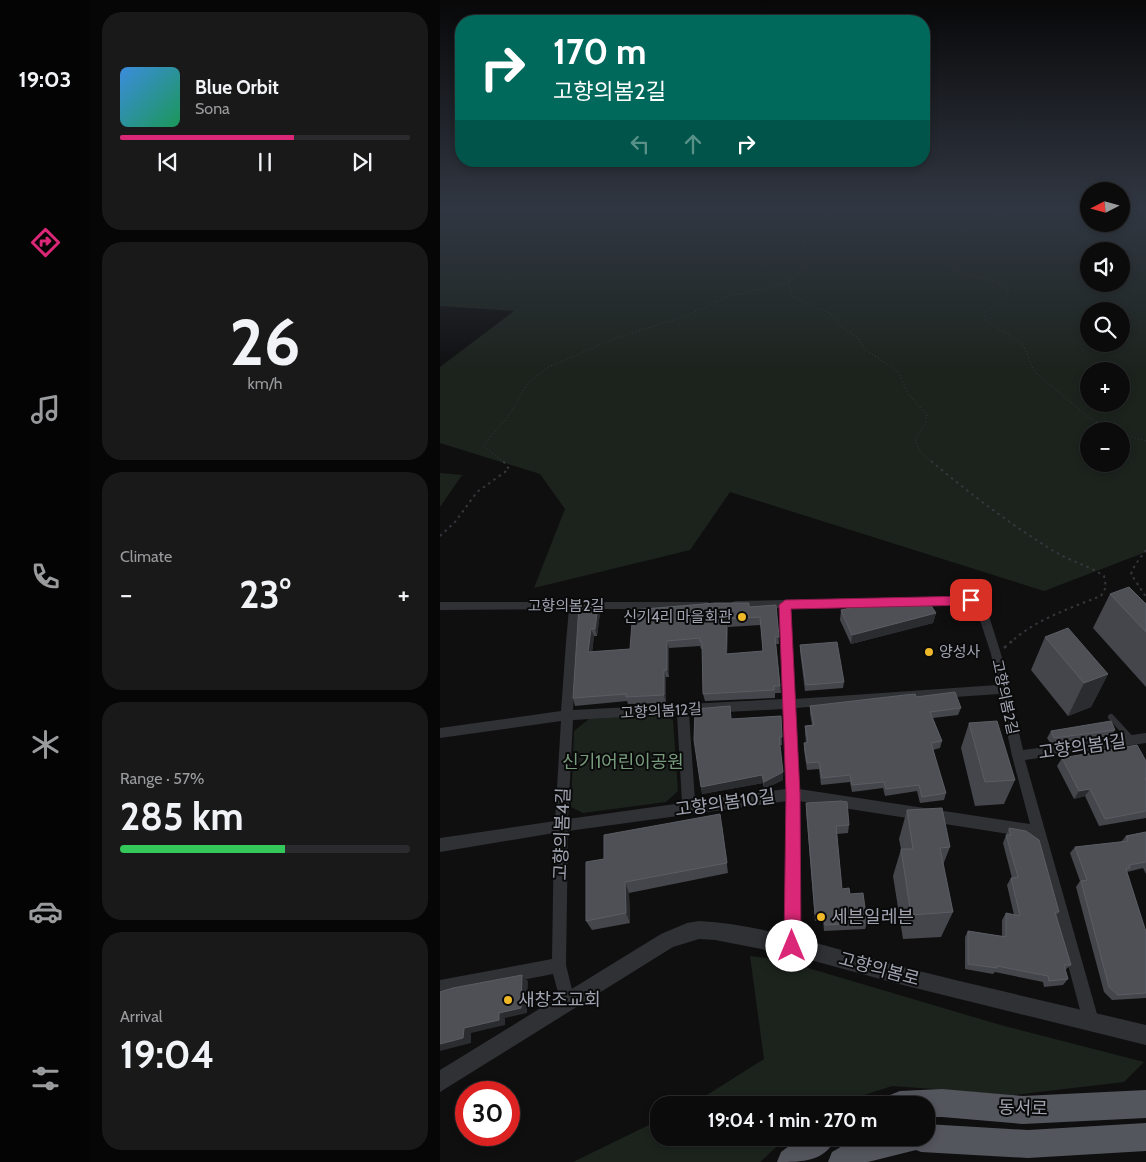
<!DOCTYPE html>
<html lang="en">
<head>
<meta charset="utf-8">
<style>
	body { margin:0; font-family:Cabin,"Noto Sans KR",sans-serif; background:#19191a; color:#f1f3f6; height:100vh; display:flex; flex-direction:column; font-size:19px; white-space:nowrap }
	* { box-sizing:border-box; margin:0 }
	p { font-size:16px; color:#9a9b9d }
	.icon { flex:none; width:28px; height:28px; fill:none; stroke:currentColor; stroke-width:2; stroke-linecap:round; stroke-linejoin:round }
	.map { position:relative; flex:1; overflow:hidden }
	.drawer { display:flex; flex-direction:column; gap:12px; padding:12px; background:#060607; width:350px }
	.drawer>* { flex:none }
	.banner { position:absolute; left:15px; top:15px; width:475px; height:152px; border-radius:20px; box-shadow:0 2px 8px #0003,0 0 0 1px #2b2b2d; background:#00695c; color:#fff; overflow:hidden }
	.needle { width:32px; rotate:264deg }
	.tools { position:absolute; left:640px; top:182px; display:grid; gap:10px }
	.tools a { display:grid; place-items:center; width:50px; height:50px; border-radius:50%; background:#0b0b0c; box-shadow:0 2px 8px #0003,0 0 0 1px #2b2b2d; font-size:25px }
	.speed { position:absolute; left:15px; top:1081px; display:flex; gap:10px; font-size:25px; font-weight:700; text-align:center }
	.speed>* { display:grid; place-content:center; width:65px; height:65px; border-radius:50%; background:#0b0b0c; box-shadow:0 2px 8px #0003,0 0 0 1px #2b2b2d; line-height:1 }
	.speed .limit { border:8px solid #d22; background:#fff; color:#111 }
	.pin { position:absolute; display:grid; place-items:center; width:42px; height:42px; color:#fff; margin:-21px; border-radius:10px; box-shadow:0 2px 8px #0006 }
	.me { position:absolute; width:55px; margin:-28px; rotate:0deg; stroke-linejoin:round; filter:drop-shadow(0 0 4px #0008) }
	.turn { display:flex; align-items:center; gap:18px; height:105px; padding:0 15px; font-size:22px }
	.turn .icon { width:65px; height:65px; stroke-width:2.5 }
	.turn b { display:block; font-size:35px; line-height:42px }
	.lanes { display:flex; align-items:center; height:48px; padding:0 15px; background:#0003; justify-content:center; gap:25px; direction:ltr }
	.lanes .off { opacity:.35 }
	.big { font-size:38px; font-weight:700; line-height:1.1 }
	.drawer .card { flex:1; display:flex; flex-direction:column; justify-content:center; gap:8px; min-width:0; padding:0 18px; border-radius:20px; background:#19191a }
	.drawer .dial { align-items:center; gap:0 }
	.dial b { font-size:65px; line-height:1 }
	.song { display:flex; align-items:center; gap:15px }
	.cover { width:60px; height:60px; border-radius:8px; background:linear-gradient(135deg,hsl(210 70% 55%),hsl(150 70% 35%)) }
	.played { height:5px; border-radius:2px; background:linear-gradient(90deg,#db2777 60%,#2b2b2d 60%) }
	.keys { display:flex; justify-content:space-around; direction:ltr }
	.heat { display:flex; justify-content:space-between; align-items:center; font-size:28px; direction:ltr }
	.charge { height:8px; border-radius:4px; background:linear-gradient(90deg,#34c759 57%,#2b2b2d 0) }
	.trip { position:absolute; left:210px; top:1096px; width:285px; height:50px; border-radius:20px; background:#0b0b0c; box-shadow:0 2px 8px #0003,0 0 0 1px #2b2b2d; font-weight:700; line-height:50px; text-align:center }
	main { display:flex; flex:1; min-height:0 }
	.dock { display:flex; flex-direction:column; width:90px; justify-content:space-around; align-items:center; background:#040405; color:#9a9b9d }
	.dock .icon { width:35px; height:35px }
	.dock .on { color:#db2777 }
	.dock b { font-size:22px; color:#f1f3f6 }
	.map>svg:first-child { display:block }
	.green { fill:#1c231d; fill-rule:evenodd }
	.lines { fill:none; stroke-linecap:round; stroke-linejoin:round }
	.path-far2 { stroke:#36373c; stroke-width:1; stroke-dasharray:1 2.5; stroke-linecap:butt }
	.path-far1 { stroke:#36373c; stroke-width:2; stroke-dasharray:2.5 4; stroke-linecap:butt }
	.path { stroke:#36373c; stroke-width:2.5; stroke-dasharray:3 4.5; stroke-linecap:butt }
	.service { stroke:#303135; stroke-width:6 }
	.minor { fill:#303135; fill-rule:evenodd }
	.tertiary { fill:#303135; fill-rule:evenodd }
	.trunk { fill:#54565d; fill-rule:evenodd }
	.wall { fill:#45464b; fill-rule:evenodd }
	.shaded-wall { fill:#2b2c2f }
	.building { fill:#4f5056; stroke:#5b5d64; fill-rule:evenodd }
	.route { fill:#db2777; stroke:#8e194d }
	.poi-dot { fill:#eeb829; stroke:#0a0a0b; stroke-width:2 }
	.labels { text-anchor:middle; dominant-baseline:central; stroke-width:4; stroke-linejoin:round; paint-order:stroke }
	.street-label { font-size:15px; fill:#a0a4b1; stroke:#0a0a0b }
	.poi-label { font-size:15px; fill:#a0a4b1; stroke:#0a0a0b; text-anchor:end }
	.near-street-label { font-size:18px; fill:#a0a4b1; stroke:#0a0a0b }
	.near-park-label { font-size:18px; fill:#779c7c; stroke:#0a0a0b }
	.near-poi-label { font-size:18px; fill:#a0a4b1; stroke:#0a0a0b; text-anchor:start }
</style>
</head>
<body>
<main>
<nav class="dock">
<b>19:03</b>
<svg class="icon on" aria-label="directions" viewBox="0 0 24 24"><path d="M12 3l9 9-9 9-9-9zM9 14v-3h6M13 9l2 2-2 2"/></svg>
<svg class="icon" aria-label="music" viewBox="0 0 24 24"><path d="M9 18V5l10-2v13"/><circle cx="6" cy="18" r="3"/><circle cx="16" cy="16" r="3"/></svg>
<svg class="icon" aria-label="phone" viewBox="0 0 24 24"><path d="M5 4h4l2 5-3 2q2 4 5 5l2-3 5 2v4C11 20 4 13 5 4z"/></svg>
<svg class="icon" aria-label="climate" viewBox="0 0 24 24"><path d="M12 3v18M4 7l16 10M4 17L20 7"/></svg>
<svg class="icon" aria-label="car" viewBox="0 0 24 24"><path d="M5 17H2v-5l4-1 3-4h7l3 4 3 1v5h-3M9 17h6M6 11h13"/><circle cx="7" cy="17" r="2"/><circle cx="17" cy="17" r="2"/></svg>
<svg class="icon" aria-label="filters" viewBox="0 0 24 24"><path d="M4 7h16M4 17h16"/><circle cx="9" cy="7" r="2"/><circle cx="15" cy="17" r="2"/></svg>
</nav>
<section class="drawer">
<div class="card">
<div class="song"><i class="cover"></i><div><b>Blue Orbit</b><p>Sona</p></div></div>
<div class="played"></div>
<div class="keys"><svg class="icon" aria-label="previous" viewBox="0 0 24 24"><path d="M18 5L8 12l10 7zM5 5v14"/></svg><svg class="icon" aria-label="pause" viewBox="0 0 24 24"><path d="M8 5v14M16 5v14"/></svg><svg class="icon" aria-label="next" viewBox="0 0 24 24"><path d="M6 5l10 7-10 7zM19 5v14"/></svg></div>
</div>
<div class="card dial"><b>26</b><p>km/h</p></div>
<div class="card"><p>Climate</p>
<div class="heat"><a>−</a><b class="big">23°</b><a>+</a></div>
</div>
<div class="card"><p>Range · 57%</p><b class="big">285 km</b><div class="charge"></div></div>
<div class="card"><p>Arrival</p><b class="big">19:04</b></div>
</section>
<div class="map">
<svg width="706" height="1162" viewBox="0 0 706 1162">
	<rect width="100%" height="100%" fill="#0f0f10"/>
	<!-- green -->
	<path class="green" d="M0 209H649V224H681V209H706V552L604 591 290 492 250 550 94 588 125 509 100 474 0 443V367L74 311 0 306ZM649 251H681V284H649ZM649 311H681V344H649ZM649 371H681V404H649ZM649 431H681V464H649Z
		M0 473 22 475 0 507Z
		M221 714 233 720 238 791 226 802 143 813 131 807 134 731 149 719Z
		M310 956 341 960 564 1026 704 1062 684 1082 574 1095 452 1086 394 1105H251L324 1059Z
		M219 1120V1138H346L320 1162H133Z"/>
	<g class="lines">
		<!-- path-far2 -->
		<path class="path-far2" d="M568 209 546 223 502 237 499 239 496 251 521 273 547 279 568 287V294L545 312 546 320C556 331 572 333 582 345 589 353 589 365 596 373L651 419 676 431
			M348 283 353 296 393 315 398 325 418 338 424 349 458 371 468 394 487 415 486 422 475 440 480 452 492 462
			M681 434 706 441
			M64 462 43 446 68 417 87 384 108 367 176 338 246 316 286 297 348 283 362 271 366 255 362 224 396 209"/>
		<!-- path-far1 -->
		<path class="path-far1" d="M491 461C529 493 570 524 612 550 629 561 648 565 664 576L666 587 661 596C630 608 595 620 571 642
			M0 536 15 522 37 492 69 469 63 461
			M706 550 695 565 691 574 706 597"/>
		<!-- path -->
		<path class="path" d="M564 648 572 641"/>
		<!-- service -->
		<path class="service" d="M671 717 692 740"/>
		<!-- minor -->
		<path class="minor" d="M531 596 535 597 549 616 561 654 583 750 706 733V743L585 760 659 1021 657 1027 651 1029 645 1027 643 1021 594 838 359 801V946L357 951 352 953 347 951 345 946 347 801 128 831 126 965 135 1002 132 1007 127 1010 122 1007 113 974 0 996V980L112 959 114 833 0 852V838L115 821 121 721 0 738V728L121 711 126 642 129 609 0 610V602H268L269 605 268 608 264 609H140L133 710 343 699 340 608 296 609 292 608 291 605 292 602 296 601ZM528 604 539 617 551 654 557 685 355 699 350 608ZM559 694 572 756 590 824 359 789 355 708ZM344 709 346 789 255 801 249 714ZM237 714 242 803 128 819 133 720Z"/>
		<!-- tertiary -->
		<path class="tertiary" d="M259 921C326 925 391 948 455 965 538 986 622 1005 706 1025V1045L455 983 352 955 275 940 259 939 233 947 0 1092V1070L221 934 247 923Z"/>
		<!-- trunk -->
		<path class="trunk" d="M502 1089 583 1096 706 1090V1118L583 1124 502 1117H486V1105H446L450 1095 460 1091Z
			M706 1123V1151L588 1158 481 1152 476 1150 428 1162H388L392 1152 416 1138H486V1124L588 1130Z
			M360 1138H396C384 1162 363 1162 337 1162L341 1152Z"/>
	</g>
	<!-- wall -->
	<path class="wall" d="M670 594 706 604V687L653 628Z
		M336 605 339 644H336L341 693H335V698L265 701 263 694 262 649H261L260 646 229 648V677H226V703L188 704 187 701 135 706 133 698 158 606 160 613 157 636H154L152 652 190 649 309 607ZM321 625 323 651 287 654 288 627Z
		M401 610 496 613 493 623 411 644 400 620Z
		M605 637 668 674 651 707 628 716 591 670Z
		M360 645 404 682 403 688 365 691 360 651Z
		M476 697 521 708 518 715 493 718 502 741 500 748 493 750 506 793 504 800 480 803 477 791 445 796 443 788 412 792 410 782 381 785 379 769 367 770 364 750V743H366L365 733V726L372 725 370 713V706Z
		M290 706 291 719 341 716 342 745H340L343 780 324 789 323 783 262 794 261 787Z
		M529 723 575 780 564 804 535 806 521 748Z
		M675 730 671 736 611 744 607 738 611 731Z
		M622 758 706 761V818L659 826 645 796 634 799 617 766Z
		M366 803 409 825 408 833 397 834 402 889 410 894 427 923 425 929 384 931 383 920 375 921 366 811Z
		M467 810 510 847 503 865 513 912 501 937 463 939 453 876 461 849 459 839Z
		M282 825 288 873 189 893 190 923 152 930 146 921 164 859Z
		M569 828 619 912 616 915 631 965 625 970 628 979 623 985 604 987 603 982 555 972 553 974 525 969V937L528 931 562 936V920L566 913 574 915 567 885 571 878H572L563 843Z
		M706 832V874L703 868 687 872 706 932V998L672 1000 664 992 636 887 640 881 630 853 635 847 681 842 686 836Z"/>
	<!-- shaded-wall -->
	<path class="shaded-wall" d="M158 606 160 613 157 636 155 629Z
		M496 613 493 623 411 644 412 635Z
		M287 619 288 627 287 661 286 654Z
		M151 629 154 636 151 660 148 652Z
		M227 641 229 648V677L227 670Z
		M224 670 226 677V703L224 695Z
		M668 674 651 707 628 716 644 683Z
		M343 772V780L324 789V782Z
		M322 775 323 783 262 794 261 787Z
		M650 789 645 796 634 799 639 791Z
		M185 882 189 893 190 923 186 913Z
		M82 975 88 981 87 1013 65 1018V1025L31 1033V1043L0 1051V1044L24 1028 59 1013Z"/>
	<!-- building -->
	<path class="building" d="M689 587 706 604V632L670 594Z
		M486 598 496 613 412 635 401 610 453 599 456 606Z
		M275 603H309V607L336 605 339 637H335L340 686H334V690L263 694 262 642H260V638L227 641V670H224V695L186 697V694L133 698 139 606H158L155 629H151L148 652 190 649 193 610ZM320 617 323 651 286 654 287 619Z
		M628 628 668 674 644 683 605 637Z
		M397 642 404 682 366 685 360 645Z
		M515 692 521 708 490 712 502 741 491 743 506 793 482 797 479 785 446 789 444 782 412 785 410 775 382 778 379 762 367 763 364 743 368 742 365 726 374 725 370 706 465 695 475 694 476 697Z
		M290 706 291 719 341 716 342 737H339L343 772 324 782 322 775 261 787 254 740 255 709Z
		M557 721 575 780 545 782 529 723Z
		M671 721 675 730 614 738 611 731Z
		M697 745 706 761V778H705L706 781V811L665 819 650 789 639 791 622 758Z
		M401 801 407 802 409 825 396 826 402 889 409 888 410 894 423 893 427 923 385 925 384 914H375L366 803Z
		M502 808 510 847 500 848 513 912 471 915 461 849H473L467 810Z
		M280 814 287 863 185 882 186 913 146 921V862L164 859V835Z
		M569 828 586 831 599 840 619 912H615L631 965H624L628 979 609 981 608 976 557 966V968L528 964V931L566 937V913L580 916 571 878 578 877 566 835H571Z
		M706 832V862L689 865 690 868 686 869 706 932V993L678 995 669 987 641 881 647 880 635 847 688 841 686 836Z
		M82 975 81 1008 59 1013V1020L24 1028 23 1038 0 1044V992L13 988Z"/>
	<!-- sky -->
	<linearGradient id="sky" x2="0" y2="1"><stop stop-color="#080809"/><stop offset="0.56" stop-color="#313742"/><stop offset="1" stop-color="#313742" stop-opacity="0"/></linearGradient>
	<rect width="706" height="372" fill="url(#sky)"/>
	<!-- route -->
	<path class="route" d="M531 596 537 600 531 605 351 609 360 794 361 946 358 952 352 955 346 952 344 946 346 794 339 605 345 600Z"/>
	<!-- markers -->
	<g class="poi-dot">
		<circle cx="302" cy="617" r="5"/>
		<circle cx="489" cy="652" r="5"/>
		<circle cx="381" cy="917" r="5"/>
		<circle cx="68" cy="1000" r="5"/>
	</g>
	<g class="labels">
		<!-- street labels -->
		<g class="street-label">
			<text x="126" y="606">고향의봄2길</text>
			<text transform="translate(565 697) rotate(78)">고향의봄2길</text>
			<text transform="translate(221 711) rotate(-3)">고향의봄12길</text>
		</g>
		<!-- poi labels -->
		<g class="poi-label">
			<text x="292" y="617">신기4리 마을회관</text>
			<text x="499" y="652" text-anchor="start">양성사</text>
		</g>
		<!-- near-street labels -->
		<g class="near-street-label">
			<text transform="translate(642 747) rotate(-8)">고향의봄1길</text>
			<text transform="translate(285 803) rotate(-8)">고향의봄10길</text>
			<text transform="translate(122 834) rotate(-88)">고향의봄4길</text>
			<text transform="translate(439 969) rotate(15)">고향의봄로</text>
			<text transform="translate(583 1108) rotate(2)">동서로</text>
		</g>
		<!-- near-park labels -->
		<g class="near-park-label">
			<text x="183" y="762">신기1어린이공원</text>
		</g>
		<!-- near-poi labels -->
		<g class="near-poi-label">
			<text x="391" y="917">세븐일레븐</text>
			<text x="78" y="1000">새창조교회</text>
		</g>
	</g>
</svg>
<div class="tools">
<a><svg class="needle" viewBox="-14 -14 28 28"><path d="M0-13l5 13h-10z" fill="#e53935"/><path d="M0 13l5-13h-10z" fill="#9a9b9d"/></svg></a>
<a><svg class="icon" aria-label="sound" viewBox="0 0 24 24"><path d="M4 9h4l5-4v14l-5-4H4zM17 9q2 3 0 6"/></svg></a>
<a><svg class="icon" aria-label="search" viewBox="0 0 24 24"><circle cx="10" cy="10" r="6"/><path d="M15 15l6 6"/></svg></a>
<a>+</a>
<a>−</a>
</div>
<div class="speed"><div class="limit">30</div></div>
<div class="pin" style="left:531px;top:600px;background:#d93025"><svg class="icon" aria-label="arrive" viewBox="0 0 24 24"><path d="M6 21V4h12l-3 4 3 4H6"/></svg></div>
<svg class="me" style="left:352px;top:946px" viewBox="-20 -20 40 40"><circle r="19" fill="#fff"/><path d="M0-13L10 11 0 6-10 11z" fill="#db2777"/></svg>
<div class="trip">19:04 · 1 min · 270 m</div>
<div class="banner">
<div class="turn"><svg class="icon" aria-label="right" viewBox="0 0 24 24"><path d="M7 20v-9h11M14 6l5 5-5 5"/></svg><div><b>170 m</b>고향의봄2길</div></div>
<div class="lanes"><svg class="icon off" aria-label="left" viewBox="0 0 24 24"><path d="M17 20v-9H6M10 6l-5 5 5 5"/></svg><svg class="icon off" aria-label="ahead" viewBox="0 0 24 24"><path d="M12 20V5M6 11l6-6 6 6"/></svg><svg class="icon" aria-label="right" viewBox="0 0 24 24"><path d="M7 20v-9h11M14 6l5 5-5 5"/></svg></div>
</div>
</div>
</main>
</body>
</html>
